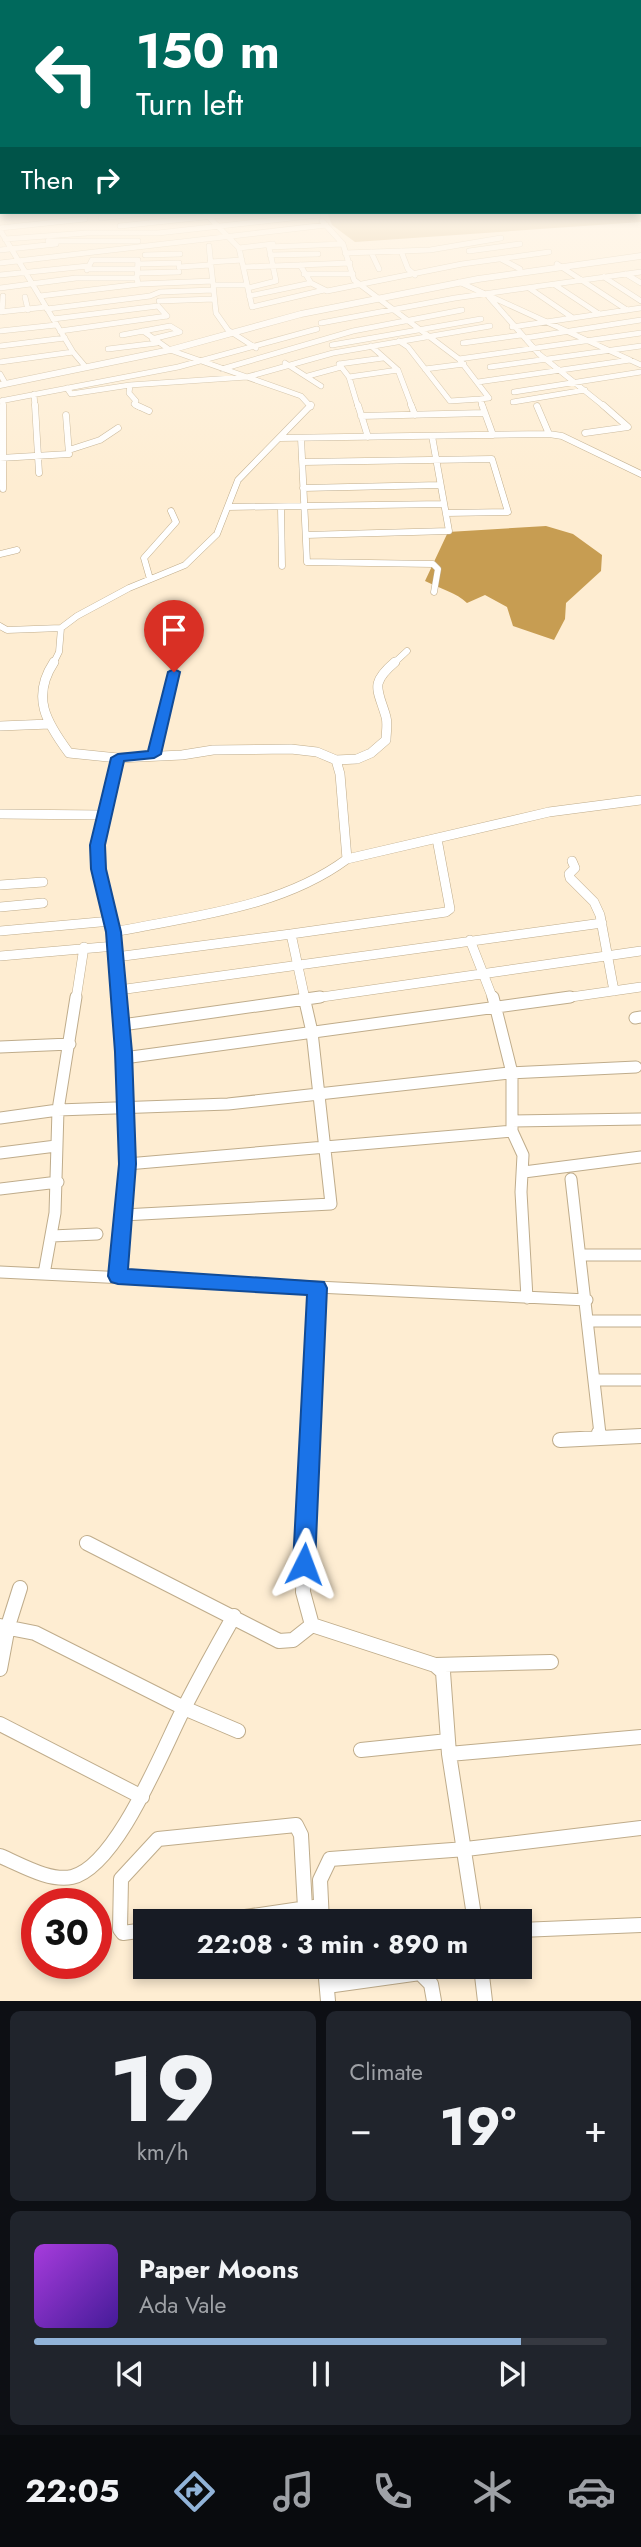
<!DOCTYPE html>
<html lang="en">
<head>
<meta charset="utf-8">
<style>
	body { margin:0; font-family:Jost,sans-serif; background:#20242c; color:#f1f3f6; height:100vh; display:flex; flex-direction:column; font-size:26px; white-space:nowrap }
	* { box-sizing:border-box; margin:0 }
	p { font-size:23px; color:#9ea1a6 }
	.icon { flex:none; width:38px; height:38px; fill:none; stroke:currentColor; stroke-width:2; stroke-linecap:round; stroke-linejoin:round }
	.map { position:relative; height:2001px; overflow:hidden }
	.drawer { display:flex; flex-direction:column; gap:10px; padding:10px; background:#0d0f14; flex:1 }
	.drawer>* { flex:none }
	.banner { position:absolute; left:0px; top:0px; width:642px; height:214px; box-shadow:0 4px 10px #0003; background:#00695c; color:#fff; overflow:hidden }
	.speed { position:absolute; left:21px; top:1888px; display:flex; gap:14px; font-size:35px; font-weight:700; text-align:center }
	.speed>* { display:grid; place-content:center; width:91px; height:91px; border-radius:50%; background:#171b24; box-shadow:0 4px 10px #0003; line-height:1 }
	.speed .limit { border:10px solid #d22; background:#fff; color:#111 }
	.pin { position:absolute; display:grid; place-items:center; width:60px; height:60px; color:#fff; margin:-72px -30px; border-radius:50% 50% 50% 0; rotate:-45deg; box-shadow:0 0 7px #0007 }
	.pin .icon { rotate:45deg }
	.me { position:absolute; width:77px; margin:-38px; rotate:3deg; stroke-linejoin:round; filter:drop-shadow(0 0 5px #0008) }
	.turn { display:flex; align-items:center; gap:24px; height:147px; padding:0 21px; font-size:32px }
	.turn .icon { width:91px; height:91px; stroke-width:2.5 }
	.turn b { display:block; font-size:49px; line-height:60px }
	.then { display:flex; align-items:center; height:66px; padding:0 21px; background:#0003; gap:14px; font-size:26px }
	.big { font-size:52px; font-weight:700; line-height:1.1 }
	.drawer .card { flex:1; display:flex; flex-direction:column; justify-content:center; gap:10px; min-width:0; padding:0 24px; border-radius:10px; background:#20242c }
	.drawer .dial { align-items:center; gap:0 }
	.dial b { font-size:91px; line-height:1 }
	.song { display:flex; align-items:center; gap:21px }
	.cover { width:84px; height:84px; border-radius:10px; background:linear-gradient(135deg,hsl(280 70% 55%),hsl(260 70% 35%)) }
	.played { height:7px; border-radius:4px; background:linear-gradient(90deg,#91b3d8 85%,#363941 85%) }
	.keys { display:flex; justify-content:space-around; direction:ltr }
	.heat { display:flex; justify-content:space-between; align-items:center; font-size:38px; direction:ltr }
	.drawer .tiles { flex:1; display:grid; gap:10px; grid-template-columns:1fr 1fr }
	.card:last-child { grid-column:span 2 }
	.trip { position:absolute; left:133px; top:1909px; width:399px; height:70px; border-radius:0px; background:#171b24; box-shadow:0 4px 10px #0003; font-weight:700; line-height:70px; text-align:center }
	.menu { display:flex; height:112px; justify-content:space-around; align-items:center; background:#090b0e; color:#9ea1a6 }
	.menu .icon { width:49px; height:49px }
	.menu .selected { color:#91b3d8 }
	.menu b { font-size:32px; color:#f1f3f6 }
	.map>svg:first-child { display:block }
	.water { fill:#c79d52 }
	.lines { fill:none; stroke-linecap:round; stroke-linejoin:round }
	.street-far4-casing { stroke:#bfac8b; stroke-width:6 }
	.street-far3-casing { stroke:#bfac8b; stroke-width:7 }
	.street-far2-casing { stroke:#bfac8b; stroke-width:10 }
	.street-far1-casing { stroke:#bfac8b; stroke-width:13 }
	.street-casing { stroke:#bfac8b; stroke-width:16 }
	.secondary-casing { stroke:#bfac8b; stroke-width:7 }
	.street-far4 { stroke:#fff; stroke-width:5 }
	.street-far3 { stroke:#fff; stroke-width:6 }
	.street-far2 { stroke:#fff; stroke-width:9 }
	.street-far1 { stroke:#fff; stroke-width:11 }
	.street { stroke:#fff; stroke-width:14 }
	.secondary { stroke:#fff; stroke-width:6 }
	.route { fill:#1a73e8; stroke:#114b97; stroke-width:2 }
</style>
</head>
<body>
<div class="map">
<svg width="641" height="2001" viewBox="0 0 641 2001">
	<rect width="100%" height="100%" fill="#feedd2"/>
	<!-- water -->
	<path class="water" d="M641 208V222L355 242 332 225 327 212H640Z
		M546 526 573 534 602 555 601 571 566 603 565 619 554 640 513 626 507 607 485 595 467 603C457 593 439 588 425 581L448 532Z"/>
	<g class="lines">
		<defs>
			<path id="street-far4" d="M204 212 239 248 252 307 324 290
				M101 218 152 212
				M322 221 343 244 354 280 459 359 489 398 480 399 483 407
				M120 226 251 212
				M0 228 85 219
				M0 230 73 352 84 365
				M5 239 87 233H158L318 215
				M48 241H138
				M209 246 216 313 228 330 256 348
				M239 248 273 244
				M0 250 56 244
				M401 251 408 269 415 275
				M469 251 520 244
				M371 252 379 269
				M345 253 430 250 501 238
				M145 255 180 254
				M270 255 318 254
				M501 259 520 269
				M210 262 242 260
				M0 263 326 225
				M138 264 179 263
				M557 264 627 310
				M300 265 311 283 327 291 462 264 549 252
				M179 267 210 265
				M245 267 350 263
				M87 269H137
				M87 270 92 260H138L137 278
				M137 273 179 272
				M304 274H353
				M626 274 641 283
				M0 275 88 266
				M604 277 641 301
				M459 282 641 365
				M213 285H247
				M555 285 599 314
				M0 288 76 278H137L138 284
				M248 288 276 281 269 247 343 244
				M529 288 573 318
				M40 296 140 284 213 281
				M249 296 311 283
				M25 297 28 310
				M489 297 539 354 605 407
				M159 301 214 299
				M47 309 150 296 160 292 213 290
				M0 312 46 307
				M2 312 3 296
				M53 319 158 306 167 316
				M321 323 455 298 641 272
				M512 327 641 308
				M0 331 56 325
				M60 331 167 316
				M143 331 170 350 301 396 311 407
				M122 335 170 326 180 332 152 339
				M525 338 641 320
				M399 341 408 347 450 401 480 399
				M463 343 521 335
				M332 345 481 319
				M0 346 65 338
				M371 346 398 370 412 407
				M108 349 157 343
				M459 359 641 333
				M0 362 73 352
				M285 363 321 386
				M339 364 349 377 358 407
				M339 364 383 358
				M490 367 641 346
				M222 369 353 331 462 310
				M425 369 464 364
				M0 374 4 381
				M308 376 341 367
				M349 377 398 370
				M478 382 630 360
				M130 385 129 393 136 401 134 404 139 407
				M67 388 71 394 130 385 247 377 333 353 490 326
				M514 392 641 372
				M34 394 35 407
				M3 400V407
				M0 401 178 367 317 329
				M513 402 585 390"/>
			<path id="street-far3" d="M3 405V489
				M35 405 39 473
				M136 405 149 411
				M358 405 368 437
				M411 405 415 415
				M482 405 493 435
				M537 406 549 434
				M361 416 485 413
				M585 433 628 427 603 405
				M280 438 549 434 562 436 641 474
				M301 438 307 562 433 564 438 569 434 592
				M69 450 100 440 118 428
				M0 458 69 454 66 415
				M303 462 492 459 508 512 446 513
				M303 488 440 485
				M228 507 444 504
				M281 507 282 566
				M306 535 449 531 432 436
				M0 554 17 550
				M150 579 144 558 176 522 171 511
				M0 626 7 630 61 628
				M53 664 59 652 61 628 77 616 129 588 185 565 217 534 238 480 311 405
				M393 664 407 651"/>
			<path id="street-far2" d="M54 662C31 697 46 722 69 753L118 758 182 755 213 750 291 749 317 752 336 760 357 759 371 753 386 740C386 733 388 724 386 717 378 689 369 684 395 662
				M0 726 50 724
				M154 754 174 672
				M118 758 98 845 99 869 114 932 120 999
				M336 760 340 774 347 859
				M0 814 103 815
				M572 861 575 868 569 874 570 878 594 902 600 915 614 991
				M0 885 43 882
				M0 907 43 903
				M0 931 111 921
				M114 932C192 916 281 908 347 859L549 812 641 800
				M470 940 493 999
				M0 956 115 946
				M116 957 291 934
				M119 990 602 923
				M76 999 84 947
				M305 999 291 934 446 912 450 909 437 839
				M308 999 641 951
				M557 999 641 987"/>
			<path id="street-far1" d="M493 997 512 1073V1131
				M635 1018 641 1017
				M122 1025 320 997
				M0 1047 70 1044
				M124 1058 570 997
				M0 1118 58 1110 76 997
				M512 1121 641 1119
				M0 1153 56 1146
				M127 1164 512 1131 523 1155 521 1192 527 1298
				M524 1172 641 1157
				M571 1179 600 1434
				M0 1189 58 1182
				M123 1215 331 1204 312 1032 304 997
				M52 1236 97 1234
				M582 1255H641
				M0 1272 587 1300
				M44 1274 55 1213 58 1110 228 1104 509 1073 636 1067
				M118 1276 127 1164 119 997
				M588 1321H641
				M595 1380H641
				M310 1434 317 1288"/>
			<path id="street" d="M310 1433 303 1592 312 1625 435 1665 443 1672 449 1754 475 1922
				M599 1433 600 1438
				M560 1440 641 1436
				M87 1543 279 1641 293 1640 312 1625
				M0 1626 35 1633 184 1708 238 1731
				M435 1665 551 1662
				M0 1669 8 1626 20 1588
				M0 1724 142 1797
				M361 1750 448 1741
				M449 1754 641 1737
				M0 1856C20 1864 49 1882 72 1877 118 1866 164 1746 185 1706 201 1675 217 1646 234 1616
				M211 1922 321 1906
				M322 1922 320 1880 330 1859 466 1849 641 1828
				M145 1930 123 1933 120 1929 121 1879 158 1839 296 1825 301 1835 305 1908
				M520 1930 641 1925
				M325 1967 328 2001
				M481 1967 485 2001
				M327 1986 420 1973 431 1984 434 2001"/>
			<path id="secondary" d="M0 385 170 350 301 314 478 279 641 256"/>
		</defs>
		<!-- street-far4 casing -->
		<use href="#street-far4" class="street-far4-casing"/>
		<!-- street-far3 casing -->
		<use href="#street-far3" class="street-far3-casing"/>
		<!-- street-far2 casing -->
		<use href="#street-far2" class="street-far2-casing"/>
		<!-- street-far1 casing -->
		<use href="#street-far1" class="street-far1-casing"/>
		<!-- street casing -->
		<use href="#street" class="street-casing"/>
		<!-- secondary casing -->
		<use href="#secondary" class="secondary-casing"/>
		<!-- street-far4 -->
		<use href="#street-far4" class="street-far4"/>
		<!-- street-far3 -->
		<use href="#street-far3" class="street-far3"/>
		<!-- street-far2 -->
		<use href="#street-far2" class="street-far2"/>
		<!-- street-far1 -->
		<use href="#street-far1" class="street-far1"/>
		<!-- street -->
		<use href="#street" class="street"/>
		<!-- secondary -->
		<use href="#secondary" class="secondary"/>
	</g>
	<!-- sky -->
	<linearGradient id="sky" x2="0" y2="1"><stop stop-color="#9babac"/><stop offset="0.43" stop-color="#fff7eb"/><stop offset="1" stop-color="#fff7eb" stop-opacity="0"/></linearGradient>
	<rect width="641" height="488" fill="url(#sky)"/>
	<!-- route -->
	<path class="route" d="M174 669 180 672 161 754 154 758 124 761 105 845 106 869 121 932 132 1052 136 1164 128 1269 324 1282 327 1288 315 1564 312 1572 304 1575 296 1572 293 1564 307 1295 118 1284 111 1282 108 1276 119 1164 115 1052 106 932 91 869 90 845 111 758 118 754 148 751 168 672Z"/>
</svg>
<div class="speed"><div class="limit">30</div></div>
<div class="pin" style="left:174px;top:672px;background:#d93025"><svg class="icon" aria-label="arrive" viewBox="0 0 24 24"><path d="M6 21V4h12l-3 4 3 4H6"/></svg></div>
<svg class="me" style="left:304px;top:1564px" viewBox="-20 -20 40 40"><path d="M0-17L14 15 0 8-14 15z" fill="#1a73e8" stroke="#fff" stroke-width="4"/></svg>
<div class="trip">22:08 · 3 min · 890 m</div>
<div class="banner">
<div class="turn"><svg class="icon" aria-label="left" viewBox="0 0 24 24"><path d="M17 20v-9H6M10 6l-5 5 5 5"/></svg><div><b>150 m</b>Turn left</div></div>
<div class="then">Then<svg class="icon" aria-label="right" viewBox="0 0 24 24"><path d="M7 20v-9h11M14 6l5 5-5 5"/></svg></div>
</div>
</div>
<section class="drawer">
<div class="tiles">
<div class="card dial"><b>19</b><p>km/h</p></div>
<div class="card"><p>Climate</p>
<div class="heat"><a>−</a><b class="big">19°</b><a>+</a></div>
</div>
<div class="card">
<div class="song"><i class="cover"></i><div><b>Paper Moons</b><p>Ada Vale</p></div></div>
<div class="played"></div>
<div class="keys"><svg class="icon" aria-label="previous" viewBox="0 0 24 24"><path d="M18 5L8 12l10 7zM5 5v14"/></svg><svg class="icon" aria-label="pause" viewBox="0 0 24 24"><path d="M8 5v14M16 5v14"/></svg><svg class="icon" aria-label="next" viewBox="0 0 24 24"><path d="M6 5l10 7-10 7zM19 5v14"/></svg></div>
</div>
</div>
</section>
<nav class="menu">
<b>22:05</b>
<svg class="icon selected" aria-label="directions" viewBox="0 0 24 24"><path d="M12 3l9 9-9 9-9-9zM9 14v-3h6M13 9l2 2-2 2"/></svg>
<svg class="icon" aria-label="music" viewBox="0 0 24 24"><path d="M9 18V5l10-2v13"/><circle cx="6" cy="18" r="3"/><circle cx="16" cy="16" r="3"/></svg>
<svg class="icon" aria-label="phone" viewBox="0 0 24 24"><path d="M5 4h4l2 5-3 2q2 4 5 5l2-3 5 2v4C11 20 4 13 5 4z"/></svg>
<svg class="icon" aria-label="climate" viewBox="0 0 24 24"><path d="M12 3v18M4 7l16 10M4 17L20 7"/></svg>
<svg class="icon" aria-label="car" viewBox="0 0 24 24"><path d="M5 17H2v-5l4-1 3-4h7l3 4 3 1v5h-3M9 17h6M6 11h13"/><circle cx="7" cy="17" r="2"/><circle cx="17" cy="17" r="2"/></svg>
</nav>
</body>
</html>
